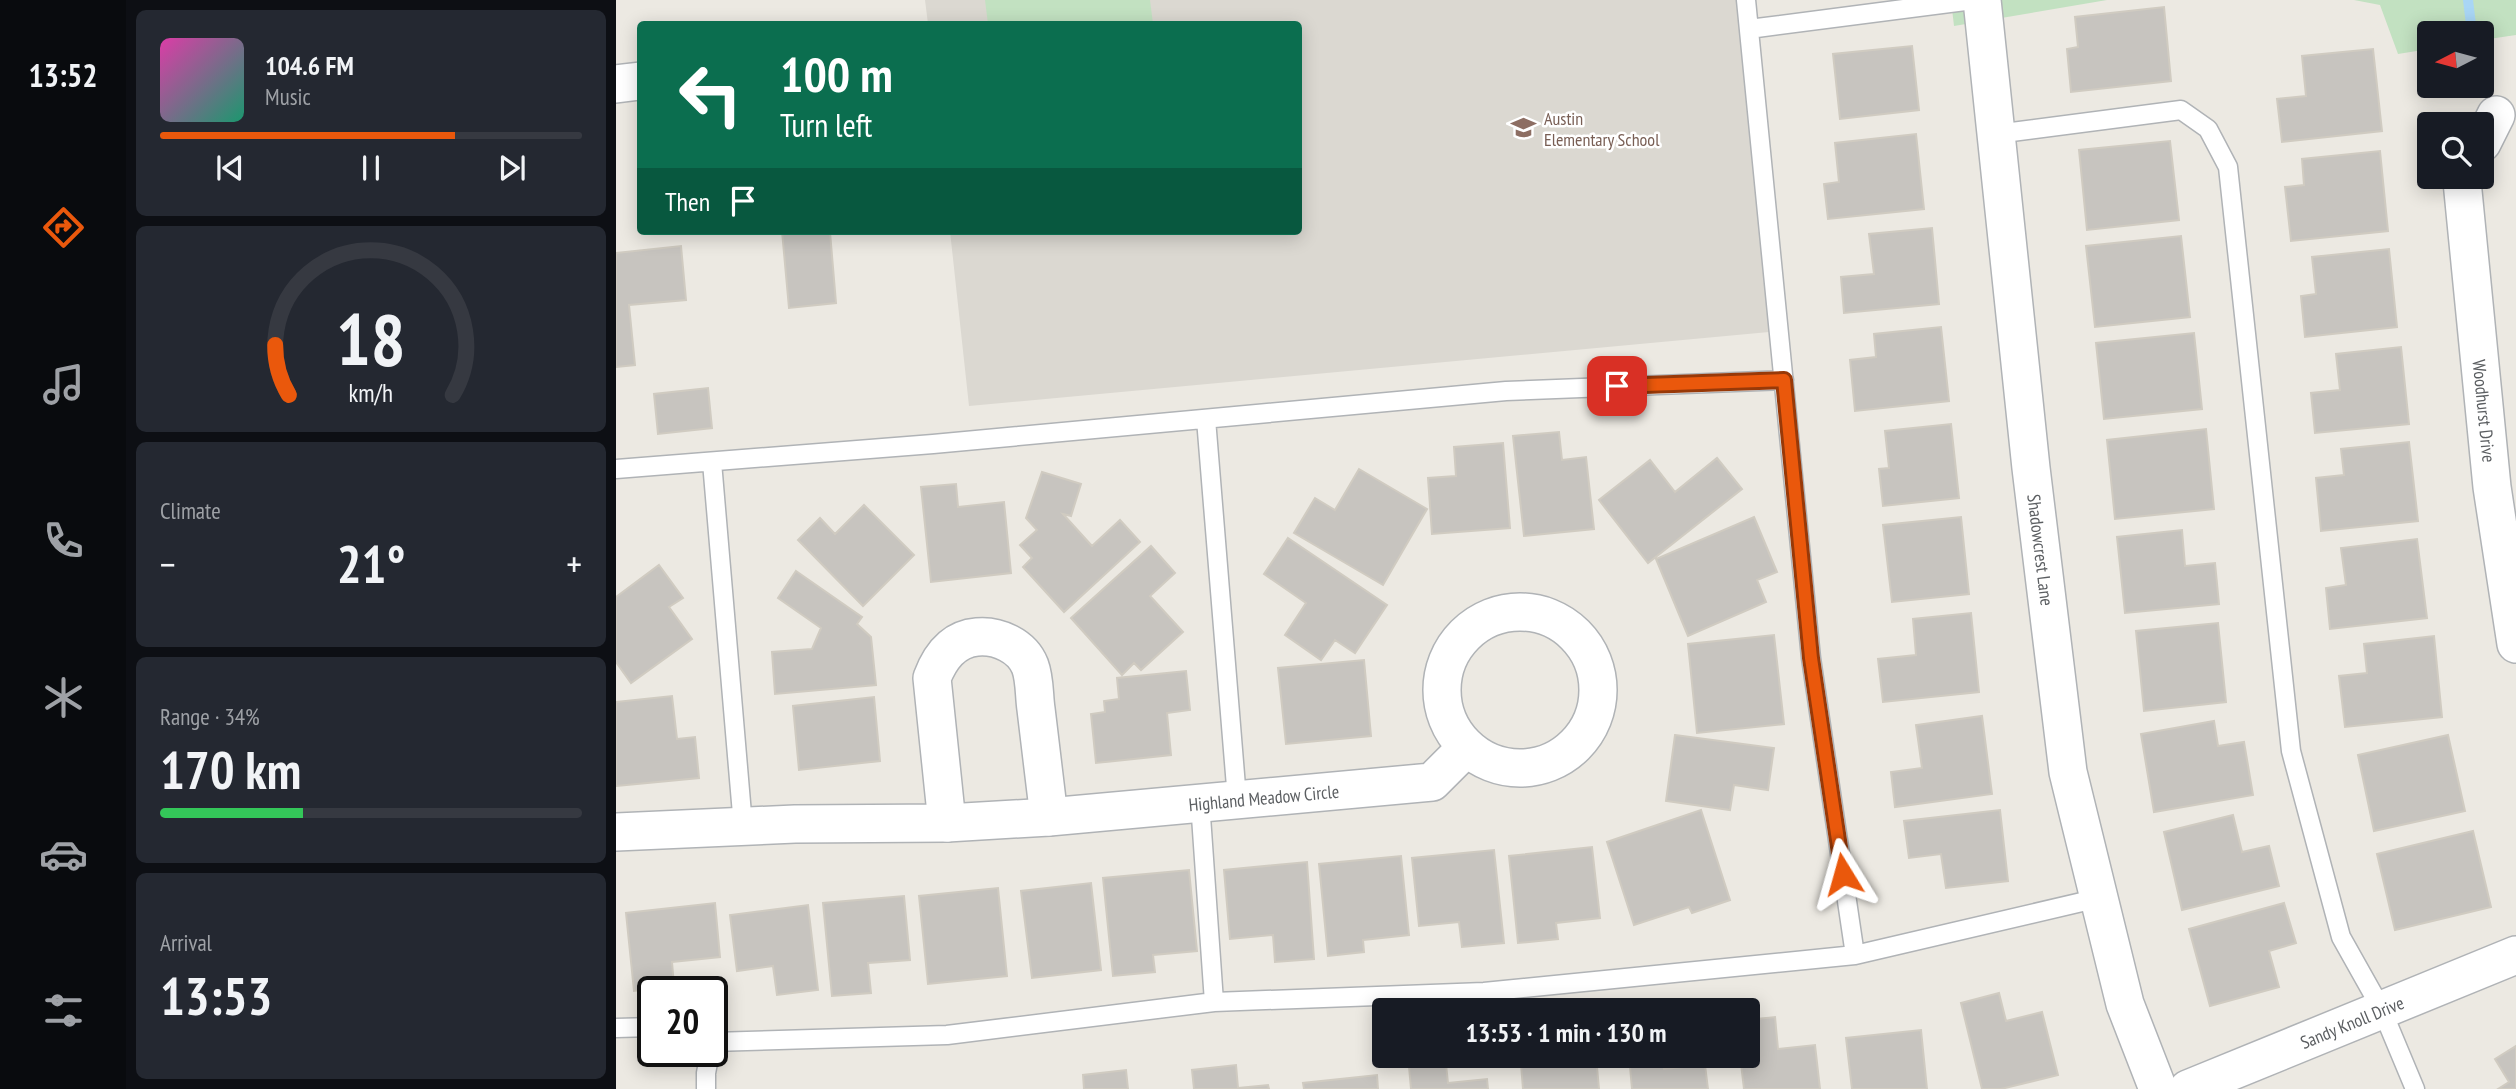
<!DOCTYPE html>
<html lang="en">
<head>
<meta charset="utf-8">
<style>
	body { margin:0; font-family:"PT Sans Narrow",sans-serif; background:#242831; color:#f1f3f6; height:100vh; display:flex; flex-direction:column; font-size:26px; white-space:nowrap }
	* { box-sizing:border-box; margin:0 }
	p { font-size:23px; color:#9ea1a6 }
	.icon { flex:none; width:38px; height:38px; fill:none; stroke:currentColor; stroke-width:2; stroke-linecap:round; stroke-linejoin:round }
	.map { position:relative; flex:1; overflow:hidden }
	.panel { display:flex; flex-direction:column; gap:10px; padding:10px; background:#0d0f14; width:490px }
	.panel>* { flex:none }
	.hud { position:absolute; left:21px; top:21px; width:665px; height:214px; border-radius:7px; box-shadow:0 4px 18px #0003; background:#0b6e4f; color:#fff; overflow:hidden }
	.needle { width:46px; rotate:264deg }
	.tools { position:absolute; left:1801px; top:21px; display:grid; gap:14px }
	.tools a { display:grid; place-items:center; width:77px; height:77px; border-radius:7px; background:#171b24; box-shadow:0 4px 18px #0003; font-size:35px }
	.speed { position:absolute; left:21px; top:976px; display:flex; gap:14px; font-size:35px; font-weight:700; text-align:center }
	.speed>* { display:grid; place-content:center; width:91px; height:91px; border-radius:50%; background:#171b24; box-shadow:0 4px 18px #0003; line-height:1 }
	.speed .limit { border:4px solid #111; border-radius:10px; background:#fff; color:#111 }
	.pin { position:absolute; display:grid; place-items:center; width:60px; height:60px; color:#fff; margin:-30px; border-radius:14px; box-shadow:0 4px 10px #0006 }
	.me { position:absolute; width:77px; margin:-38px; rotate:352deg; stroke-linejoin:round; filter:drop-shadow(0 0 5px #0008) }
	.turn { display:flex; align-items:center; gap:24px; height:147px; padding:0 28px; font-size:32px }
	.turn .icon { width:91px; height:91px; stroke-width:2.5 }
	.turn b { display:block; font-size:49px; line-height:60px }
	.then { display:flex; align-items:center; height:66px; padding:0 28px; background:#0003; gap:14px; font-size:26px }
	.big { font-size:52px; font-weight:800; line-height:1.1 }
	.panel .tile { flex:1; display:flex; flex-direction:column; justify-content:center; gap:10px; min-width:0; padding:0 24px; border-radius:10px; background:#242831 }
	.panel .dial { align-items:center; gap:0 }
	.dial svg { height:182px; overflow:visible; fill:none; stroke:#363941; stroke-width:7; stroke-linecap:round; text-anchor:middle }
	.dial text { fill:#f1f3f6; stroke:none }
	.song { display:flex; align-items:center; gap:21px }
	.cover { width:84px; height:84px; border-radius:10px; background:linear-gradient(135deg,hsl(320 70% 55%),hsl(160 70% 35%)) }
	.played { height:7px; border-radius:4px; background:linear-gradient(90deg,#ea580c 70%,#363941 70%) }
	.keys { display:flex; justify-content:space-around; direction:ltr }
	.heat { display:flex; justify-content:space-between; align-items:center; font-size:38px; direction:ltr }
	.charge { height:10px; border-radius:5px; background:linear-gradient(90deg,#34c759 34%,#363941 0) }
	.trip { position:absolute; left:756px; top:998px; width:388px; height:70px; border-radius:7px; background:#171b24; box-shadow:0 4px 18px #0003; font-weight:800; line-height:70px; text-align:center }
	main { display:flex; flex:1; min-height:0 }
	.tabs { display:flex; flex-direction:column; width:126px; justify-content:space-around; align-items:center; background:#090b0e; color:#9ea1a6 }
	.tabs .icon { width:49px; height:49px }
	.tabs .current { color:#ea580c }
	.tabs b { font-size:32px; color:#f1f3f6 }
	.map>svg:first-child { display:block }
	.education { fill:#dbd8d1 }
	.green { fill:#c2e1c1 }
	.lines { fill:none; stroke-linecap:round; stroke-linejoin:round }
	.stream { stroke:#a9d6f5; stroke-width:10 }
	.building { fill:#c7c4bf; stroke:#d0cbc1; stroke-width:2 }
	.lane-casing { stroke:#b0b3b6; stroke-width:21 }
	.street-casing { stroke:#b0b3b6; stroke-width:40 }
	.lane { stroke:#fff; stroke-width:18 }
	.street { stroke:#fff; stroke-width:37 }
	.route-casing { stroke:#983908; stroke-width:18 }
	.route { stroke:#ea580c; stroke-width:12 }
	.labels { text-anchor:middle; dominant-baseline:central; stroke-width:5; stroke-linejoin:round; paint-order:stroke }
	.education-label { font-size:18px; fill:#785e54; stroke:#fff; text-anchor:start }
	.street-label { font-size:18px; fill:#5b5e61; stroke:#fff }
</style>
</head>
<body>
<main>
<nav class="tabs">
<b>13:52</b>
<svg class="icon current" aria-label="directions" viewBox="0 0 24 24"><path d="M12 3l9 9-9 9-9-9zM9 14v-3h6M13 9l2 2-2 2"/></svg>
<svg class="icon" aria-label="music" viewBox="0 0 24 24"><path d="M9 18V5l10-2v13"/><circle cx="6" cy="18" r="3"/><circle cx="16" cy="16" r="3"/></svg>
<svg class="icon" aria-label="phone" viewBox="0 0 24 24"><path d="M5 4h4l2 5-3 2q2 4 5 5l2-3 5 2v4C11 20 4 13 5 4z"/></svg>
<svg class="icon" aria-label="climate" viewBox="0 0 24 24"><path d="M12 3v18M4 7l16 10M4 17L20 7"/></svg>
<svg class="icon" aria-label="car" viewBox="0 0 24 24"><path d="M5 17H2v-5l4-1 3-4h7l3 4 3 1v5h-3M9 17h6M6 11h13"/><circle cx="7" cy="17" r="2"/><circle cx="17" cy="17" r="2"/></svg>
<svg class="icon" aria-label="filters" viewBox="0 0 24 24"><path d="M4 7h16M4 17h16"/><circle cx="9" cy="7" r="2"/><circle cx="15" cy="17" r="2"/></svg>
</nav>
<section class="panel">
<div class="tile">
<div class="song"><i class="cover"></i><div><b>104.6 FM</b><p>Music</p></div></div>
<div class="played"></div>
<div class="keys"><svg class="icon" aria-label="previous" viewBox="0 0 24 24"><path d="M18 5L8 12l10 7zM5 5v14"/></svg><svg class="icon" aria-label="pause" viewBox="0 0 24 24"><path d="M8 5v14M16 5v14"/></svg><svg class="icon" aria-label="next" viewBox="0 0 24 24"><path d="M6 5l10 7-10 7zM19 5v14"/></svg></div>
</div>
<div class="tile dial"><svg viewBox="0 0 100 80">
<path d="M14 69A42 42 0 1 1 86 69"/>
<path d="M14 69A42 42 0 0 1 8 47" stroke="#ea580c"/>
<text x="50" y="56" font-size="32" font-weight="700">18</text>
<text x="50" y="72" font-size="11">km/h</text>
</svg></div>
<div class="tile"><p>Climate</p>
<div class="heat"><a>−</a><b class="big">21°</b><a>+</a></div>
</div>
<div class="tile"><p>Range · 34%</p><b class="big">170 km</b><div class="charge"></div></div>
<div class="tile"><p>Arrival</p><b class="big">13:53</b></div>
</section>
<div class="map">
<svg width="1900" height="1089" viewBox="0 0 1900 1089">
	<rect width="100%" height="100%" fill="#ece9e2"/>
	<!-- education -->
	<path class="education" d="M309 0H1121L1153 332 353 406 334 231H682V24H312Z"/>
	<!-- green -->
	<path class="green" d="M369 0H534L537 24H372Z
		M1335 0H1491L1338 26Z
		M1738 0H1900V35L1866 40V33H1813V49L1782 54 1764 5Z"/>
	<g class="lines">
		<!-- stream -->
		<path class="stream" d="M1852 0 1856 33"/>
	</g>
	<!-- building -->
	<path class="building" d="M1548 7 1555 81 1455 92 1451 49 1462 47 1459 17Z
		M1296 46 1303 110 1224 119 1217 54Z
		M1757 49 1766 131 1666 142 1661 99 1690 96 1686 56Z
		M1300 134 1308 209 1212 219 1208 184 1223 182 1219 143Z
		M1554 141 1563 220 1471 230 1463 150Z
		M1764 151 1772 231 1675 241 1669 187 1688 185 1686 159Z
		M1316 228 1323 304 1228 313 1225 277 1258 274 1253 234Z
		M166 231H224L214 232 220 303 173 308Z
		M1565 236 1574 317 1479 327 1470 246Z
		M65 246 70 300 13 305 19 365 0 367V253Z
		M1773 249 1781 327 1689 337 1685 296 1700 294 1696 257Z
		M1325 327 1333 401 1239 411 1234 360 1260 357 1258 334Z
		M1578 333 1586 409 1488 419 1480 343Z
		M1785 347 1793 424 1699 433 1695 393 1724 390 1720 354Z
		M92 388 96 428 42 434 38 394Z
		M1335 424 1343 498 1267 506 1263 469 1273 468 1269 431Z
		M1590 429 1598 509 1499 519 1491 440Z
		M943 432 946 460 970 457 978 529 908 536 897 436Z
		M1793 442 1802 521 1705 531 1700 478 1728 475 1725 449Z
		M887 443 894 528 816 534 812 478 840 476 838 447Z
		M1101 458 1126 489 1032 563 983 500 1034 460 1059 492Z
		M743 469 811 509 767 585 678 533 699 498 719 510Z
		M426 472 465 484 455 516 447 514 476 546 504 520 524 542 448 612 407 567 416 558 404 545 421 530 410 518Z
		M340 484 342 507 388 502 395 573 315 582 305 487Z
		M248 505 298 555 247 606 182 540 204 518 219 534Z
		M1138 517 1161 572 1141 580 1150 602 1072 636 1040 559Z
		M1345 517 1353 594 1276 602 1267 525Z
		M1566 530 1569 566 1599 563 1603 604 1509 613 1501 537Z
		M672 538 771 605 739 653 719 640 705 660 669 635 690 603 648 574Z
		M1801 539 1811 618 1714 629 1710 588 1730 585 1725 548Z
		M535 546 559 573 534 596 567 632 525 670 518 663 506 675 455 618Z
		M43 565 67 598 53 607 76 639 15 683 0 662V597Z
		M180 571 246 617 241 624 255 637 260 685 159 694 156 652 196 649 205 628 162 598Z
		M1355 613 1363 692 1267 702 1262 659 1300 655 1297 619Z
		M1602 623 1610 702 1528 711 1520 631Z
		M1158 635 1168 724 1081 733 1072 644Z
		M1818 636 1826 717 1729 727 1723 676 1751 673 1748 644Z
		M748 660 755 736 670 744 662 668Z
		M570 671 574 710 551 713 555 755 480 763 475 714 489 712 488 701 503 699 501 678Z
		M56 696 61 739 79 737 83 778 0 786V702Z
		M258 697 264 761 183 770 177 706Z
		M1366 716 1376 794 1279 807 1275 772 1306 768 1300 725Z
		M1598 721 1602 746 1628 742 1637 795 1538 812 1525 734Z
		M1059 735 1158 748 1152 790 1118 785 1114 810 1050 801Z
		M1832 735 1849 811 1758 831 1742 755Z
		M1085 810 1114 900 1076 913 1073 907 1018 925 991 842Z
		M1384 810 1392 881 1330 888 1325 854 1293 858 1288 821Z
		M1617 815 1626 852 1653 846 1663 886 1566 910 1548 832Z
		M1857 831 1875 907 1779 930 1761 854Z
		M976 847 984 918 940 923 942 939 902 943 893 856Z
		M878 850 888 943 846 947 843 922 803 926 796 858Z
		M785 856 793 935 747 940 748 952 712 956 703 864Z
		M691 862 698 959 659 962 657 935 614 939 608 870Z
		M573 870 581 951 537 955 539 972 497 976 487 878Z
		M475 883 485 970 416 978 405 891Z
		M382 888 391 976 312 984 303 896Z
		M288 896 294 960 252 963 255 993 216 996 207 903Z
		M99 903 104 957 56 962 58 986 18 991 10 913Z
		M1668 903 1680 943 1653 951 1663 987 1594 1006 1573 929Z
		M192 905 202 990 161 995 157 966 121 971 114 915Z
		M1383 993 1390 1021 1426 1012 1442 1075 1385 1089H1366L1345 1003Z
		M1159 1017 1162 1049 1199 1045 1204 1089H1128L1124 1055H1132V1020Z
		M1305 1030 1311 1089H1236L1230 1038Z
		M1900 1046V1089H1882L1893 1082 1879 1059Z
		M792 1055H829L832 1083 871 1079 872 1089H795Z
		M1013 1055H1046L1048 1069 1089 1065 1092 1089H1016Z
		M980 1056 983 1089H907L905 1064Z
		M620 1065 622 1088 652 1085 653 1089H578L576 1070Z
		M510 1070 512 1089H468L467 1075Z
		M761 1075 762 1089H688L687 1083Z"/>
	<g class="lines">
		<defs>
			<path id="lane" d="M1130 0 1195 658 1239 955
				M1133 29 1357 0
				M1380 134 1565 110 1592 129 1612 167 1675 751 1725 937 1766 1010 1799 1089
				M590 419 621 799
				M96 462 127 826
				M0 469 317 444 890 391 1168 380
				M584 802 598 1002
				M0 1028 37 1027
				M96 1042 331 1035 598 1002 868 992 1239 955 1483 898
				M90 1089V1073L94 1052"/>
			<g id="street">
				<path id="s1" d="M1366 0 1415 468 1452 772 1509 1004 1542 1089"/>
				<path d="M0 84 24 81"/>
				<path d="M1866 143 1880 115"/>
				<path id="s2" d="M1849 177 1846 181 1876 487 1900 644"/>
				<circle cx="904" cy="690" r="78"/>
				<path d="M331 823 316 678C324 657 337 639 361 637 382 635 406 646 414 666 419 679 418 696 420 709 424 745 429 781 433 817"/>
				<path id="s3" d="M0 832 179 824 331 823 433 817 816 782 850 748"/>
				<path id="s4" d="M1572 1089 1900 955"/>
			</g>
		</defs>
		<!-- lane casing -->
		<use href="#lane" class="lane-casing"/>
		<!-- street casing -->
		<use href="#street" class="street-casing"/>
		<!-- lane -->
		<use href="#lane" class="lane"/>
		<!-- street -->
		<use href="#street" class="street"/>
	</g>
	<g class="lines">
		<defs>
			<path id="route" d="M1001 386 1168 380 1195 658 1227 874"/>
		</defs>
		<!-- route casing -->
		<use href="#route" class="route-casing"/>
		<!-- route -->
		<use href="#route" class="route"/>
	</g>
	<!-- icons -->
	<defs>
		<symbol id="school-bare" viewBox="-9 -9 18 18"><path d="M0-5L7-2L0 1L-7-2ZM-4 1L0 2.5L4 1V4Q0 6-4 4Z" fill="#8d6e63" stroke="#fff" stroke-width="2.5" paint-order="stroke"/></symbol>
	</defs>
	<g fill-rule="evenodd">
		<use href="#school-bare" x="890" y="110" width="35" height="35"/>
	</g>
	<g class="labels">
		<!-- education labels -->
		<g class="education-label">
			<text x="928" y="118">Austin<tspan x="928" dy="21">Elementary School</tspan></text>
		</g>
		<!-- street labels -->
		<g class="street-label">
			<text stroke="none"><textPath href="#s2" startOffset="236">Woodhurst Drive</textPath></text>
			<text stroke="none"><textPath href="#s1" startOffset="553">Shadowcrest Lane</textPath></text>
			<text stroke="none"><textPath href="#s3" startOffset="649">Highland Meadow Circle</textPath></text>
			<text stroke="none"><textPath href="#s4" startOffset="177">Sandy Knoll Drive</textPath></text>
		</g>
	</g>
</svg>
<div class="tools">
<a><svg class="needle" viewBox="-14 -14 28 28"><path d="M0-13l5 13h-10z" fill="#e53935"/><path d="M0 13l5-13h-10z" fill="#9ea1a6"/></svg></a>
<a><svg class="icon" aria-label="search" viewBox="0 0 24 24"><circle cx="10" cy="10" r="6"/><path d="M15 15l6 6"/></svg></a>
</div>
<div class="speed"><div class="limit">20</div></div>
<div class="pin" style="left:1001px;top:386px;background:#d93025"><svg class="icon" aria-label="arrive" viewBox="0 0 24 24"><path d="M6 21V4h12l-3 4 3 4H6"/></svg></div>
<svg class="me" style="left:1227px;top:874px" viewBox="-20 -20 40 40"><path d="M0-17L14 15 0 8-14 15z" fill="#ea580c" stroke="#fff" stroke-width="4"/></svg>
<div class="trip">13:53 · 1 min · 130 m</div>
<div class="hud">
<div class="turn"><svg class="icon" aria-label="left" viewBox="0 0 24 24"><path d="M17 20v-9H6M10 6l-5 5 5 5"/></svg><div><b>100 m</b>Turn left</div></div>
<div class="then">Then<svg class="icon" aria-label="arrive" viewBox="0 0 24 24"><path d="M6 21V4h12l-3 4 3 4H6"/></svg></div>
</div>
</div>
</main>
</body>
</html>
